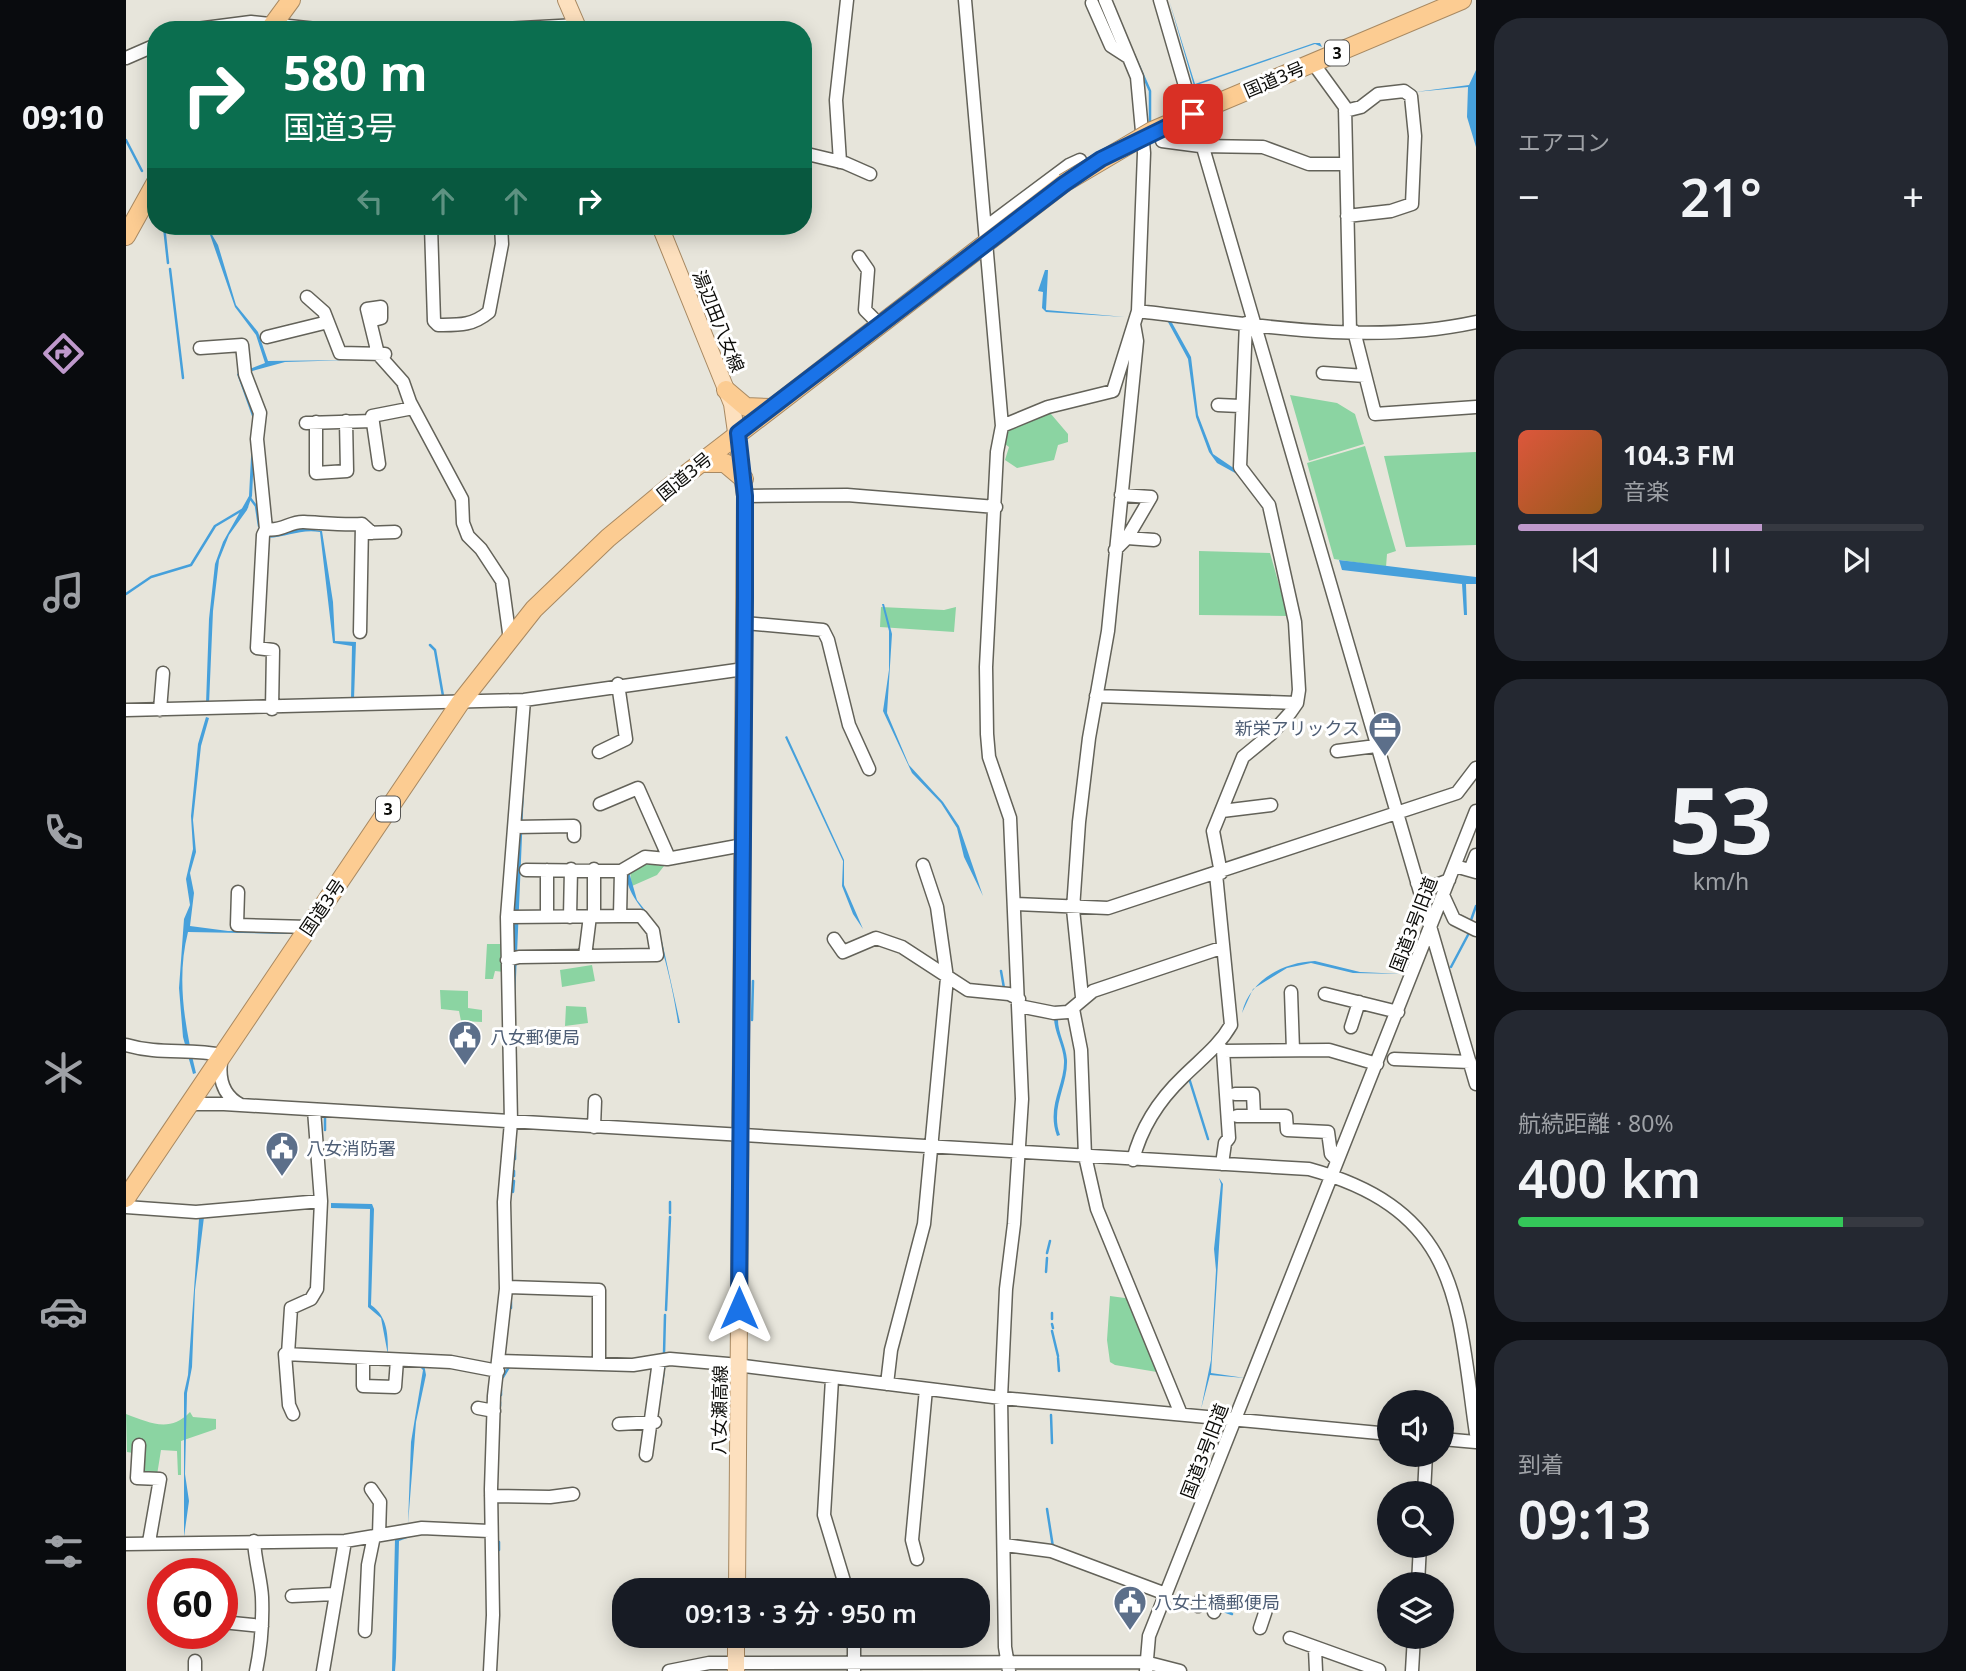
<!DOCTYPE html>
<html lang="ja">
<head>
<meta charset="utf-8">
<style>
	body { margin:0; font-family:"Noto Sans","Noto Sans JP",sans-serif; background:#242831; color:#f1f3f6; height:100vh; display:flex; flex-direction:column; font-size:26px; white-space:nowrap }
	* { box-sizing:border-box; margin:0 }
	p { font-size:23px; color:#9ea1a6 }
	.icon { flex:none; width:38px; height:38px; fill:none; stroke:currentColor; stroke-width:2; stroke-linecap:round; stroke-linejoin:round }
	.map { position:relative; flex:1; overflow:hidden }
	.details { display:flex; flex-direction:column; gap:18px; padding:18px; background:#0d0f14; width:490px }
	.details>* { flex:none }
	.top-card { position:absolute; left:21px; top:21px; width:665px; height:214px; border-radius:28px; box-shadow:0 4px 18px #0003; background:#0b6e4f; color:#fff; overflow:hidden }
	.fabs { position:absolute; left:1251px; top:1390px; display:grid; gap:14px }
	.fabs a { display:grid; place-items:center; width:77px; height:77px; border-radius:50%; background:#171b24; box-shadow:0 4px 18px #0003; font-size:35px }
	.speed { position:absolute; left:21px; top:1558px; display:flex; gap:14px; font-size:35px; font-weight:700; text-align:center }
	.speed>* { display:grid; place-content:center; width:91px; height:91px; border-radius:50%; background:#171b24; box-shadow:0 4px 18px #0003; line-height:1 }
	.speed .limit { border:10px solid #d22; background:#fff; color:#111 }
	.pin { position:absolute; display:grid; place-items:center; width:60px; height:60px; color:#fff; margin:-30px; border-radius:14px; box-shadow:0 4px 10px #0006 }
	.me { position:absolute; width:77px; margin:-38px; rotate:0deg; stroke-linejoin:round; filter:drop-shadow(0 0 5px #0008) }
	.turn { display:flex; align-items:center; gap:24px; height:147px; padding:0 21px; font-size:32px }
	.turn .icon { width:91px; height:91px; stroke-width:2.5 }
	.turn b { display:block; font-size:49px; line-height:60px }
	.lanes { display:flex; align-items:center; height:66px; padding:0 21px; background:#0003; justify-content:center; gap:35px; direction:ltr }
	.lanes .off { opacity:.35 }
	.big { font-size:52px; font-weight:600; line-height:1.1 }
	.details .card { flex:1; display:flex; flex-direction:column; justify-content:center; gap:10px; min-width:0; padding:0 24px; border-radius:28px; background:#242831 }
	.details .dial { align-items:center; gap:0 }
	.dial b { font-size:91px; line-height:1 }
	.song { display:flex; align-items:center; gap:21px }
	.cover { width:84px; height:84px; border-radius:10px; background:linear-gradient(135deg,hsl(10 70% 55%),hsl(30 70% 35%)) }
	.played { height:7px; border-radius:4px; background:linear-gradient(90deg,#bf99cc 60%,#363941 60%) }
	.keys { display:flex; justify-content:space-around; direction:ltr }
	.heat { display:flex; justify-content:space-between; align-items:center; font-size:38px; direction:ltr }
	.charge { height:10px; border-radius:5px; background:linear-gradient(90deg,#34c759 80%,#363941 0) }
	.trip { position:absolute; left:486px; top:1578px; width:378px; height:70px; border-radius:28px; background:#171b24; box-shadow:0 4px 18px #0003; font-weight:600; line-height:70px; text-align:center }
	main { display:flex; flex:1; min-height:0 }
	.menu { display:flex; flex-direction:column; width:126px; justify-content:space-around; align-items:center; background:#090b0e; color:#9ea1a6 }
	.menu .icon { width:49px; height:49px }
	.menu .active { color:#bf99cc }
	.menu b { font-size:32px; color:#f1f3f6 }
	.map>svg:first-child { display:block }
	.green { fill:#8bd4a2 }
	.water { fill:#46a0db }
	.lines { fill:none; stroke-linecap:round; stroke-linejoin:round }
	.stream { stroke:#46a0db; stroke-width:2.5 }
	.minor-casing { stroke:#636259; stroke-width:15 }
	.major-casing { stroke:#a88962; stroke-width:18 }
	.highway-casing { stroke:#a88962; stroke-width:20 }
	.minor { stroke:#fff; stroke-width:12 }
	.major { stroke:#fde0be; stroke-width:16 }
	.highway { stroke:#fccc92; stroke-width:18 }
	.highway-bridge-casing { stroke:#a88962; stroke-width:20; stroke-linecap:butt }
	.highway-bridge { stroke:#fccc92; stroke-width:18 }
	.route-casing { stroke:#114b97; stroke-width:18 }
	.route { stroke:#1a73e8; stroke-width:12 }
	.labels { text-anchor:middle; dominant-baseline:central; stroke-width:6; stroke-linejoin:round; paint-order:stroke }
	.shield { fill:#fff; stroke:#555553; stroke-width:2 }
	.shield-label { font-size:16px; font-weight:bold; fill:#0c0c09 }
	.street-label { font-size:18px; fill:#0c0c09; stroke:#fff }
	.service-label { font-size:18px; fill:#4e5e75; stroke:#fff; text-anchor:start }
</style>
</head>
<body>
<main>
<nav class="menu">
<b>09:10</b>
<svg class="icon active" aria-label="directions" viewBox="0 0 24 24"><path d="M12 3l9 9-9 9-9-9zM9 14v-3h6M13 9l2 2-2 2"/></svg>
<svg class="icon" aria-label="music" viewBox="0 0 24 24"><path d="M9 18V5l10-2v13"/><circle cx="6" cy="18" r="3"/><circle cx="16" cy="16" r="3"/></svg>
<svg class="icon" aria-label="phone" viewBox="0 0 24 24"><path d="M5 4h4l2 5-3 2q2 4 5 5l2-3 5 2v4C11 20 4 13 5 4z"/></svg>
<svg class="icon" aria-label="climate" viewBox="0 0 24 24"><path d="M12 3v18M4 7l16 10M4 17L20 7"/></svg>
<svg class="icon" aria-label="car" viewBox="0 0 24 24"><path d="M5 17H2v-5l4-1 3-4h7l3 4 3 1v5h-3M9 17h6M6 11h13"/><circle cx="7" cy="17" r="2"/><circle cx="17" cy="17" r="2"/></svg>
<svg class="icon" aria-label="filters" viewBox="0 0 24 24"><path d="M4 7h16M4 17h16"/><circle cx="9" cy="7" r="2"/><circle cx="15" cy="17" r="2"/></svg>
</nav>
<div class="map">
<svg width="1350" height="1671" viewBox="0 0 1350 1671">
	<rect width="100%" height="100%" fill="#e7e5db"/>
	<!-- green -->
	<path class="green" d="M1164 395 1211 403 1229 414 1238 444 1183 461Z
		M914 414H925L942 434V442L932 445 928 460 891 468 879 460 883 447 876 442 879 431Z
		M1239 446 1270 551 1261 554 1260 567 1208 559 1181 463Z
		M1350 452V545L1280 547 1258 456Z
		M1073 551 1144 553 1162 616 1073 615Z
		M755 607 818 610 830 607 828 632 754 627Z
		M519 864 538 866 531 875 506 886 504 872Z
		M361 944H378V972L369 971 367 979H359Z
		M466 965 469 981 436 987 434 970Z
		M314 990 342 991V1008L356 1010V1022L335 1021 333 1011 315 1009Z
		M440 1006 460 1007 462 1023 439 1026Z
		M984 1296 1006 1299 1037 1373 989 1365 984 1362 981 1340Z
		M64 1412 67 1417 90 1419V1429L55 1441V1475H52L51 1451 35 1450 31 1475 8 1476 7 1453 1 1452 0 1414C24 1423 44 1433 64 1412Z"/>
	<!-- water -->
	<path class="water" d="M1043 0 1069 84 1188 43H1194L1196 47 1189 44 1068 86Z
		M1350 70V147L1341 117 1342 87 1289 92 1343 85Z
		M81 226 92 245 110 305 132 332 142 361 225 360 159 362 115 374 130 416 126 496 121 510 103 535 93 560 87 611 83 704H80L83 619 89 564 97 542 123 496 127 419 111 374 139 363 130 335 109 307Z
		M919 270H922L920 310 999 317 920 312 916 308 917 292 912 291Z
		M1045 321 1065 357 1072 415 1087 454 1109 469 1111 474 1091 463 1083 452 1070 417 1062 359 1042 322Z
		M173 528 196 531 207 602 209 641 230 642 228 699H225L226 646 207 643 194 532C174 529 161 537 142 538Z
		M1213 560 1350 577V584H1340L1341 615H1338L1336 584 1216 570Z
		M756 604H758L766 634 761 713 783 765 817 802 833 826 857 896 838 857 831 828 815 803 786 773 757 711 763 670V631Z
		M80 717 83 718 75 746 67 820 70 852 64 873 68 893 64 926 102 931 164 930 161 934 62 932C50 979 59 1027 70 1073L67 1074 57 1037 53 988 58 919 64 905 60 879 67 849 65 816 72 744Z
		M661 736 718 860V885L737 929 727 914 716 886 717 861 659 737Z
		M395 765 399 766 389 1001H387C386 922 393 845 395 765Z
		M503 872 511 900 533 928 554 1023H552C549 999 537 942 525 922 515 905 502 895 500 874Z
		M1189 961 1234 972 1277 974 1227 973 1185 963 1161 968 1127 989 1116 1013C1123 981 1157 962 1189 961Z
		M928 1017H932C931 1032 940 1045 941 1060 942 1086 924 1108 934 1135L931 1136C920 1106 939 1085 938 1060 937 1045 928 1032 928 1017Z
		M1093 1178 1097 1184 1085 1373 1119 1378 1084 1375 1075 1409 1085 1360 1090 1270 1088 1249 1095 1184Z
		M205 1203 246 1204 248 1209 245 1305C262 1317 262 1335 262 1355L255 1318 242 1307 244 1209 205 1208Z
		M7 1214 78 1217 69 1290 66 1367 61 1393 59 1474 63 1501 58 1537V1393L62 1375 73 1219Z
		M298 1364 300 1375 290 1422 282 1524 285 1442 297 1370 294 1367 276 1365Z
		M283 1534 284 1537 273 1541 270 1658 269 1671H266L269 1539Z"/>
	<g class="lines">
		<!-- stream -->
		<path class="stream" d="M1009 57 1024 91V124
			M0 140 16 171
			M38 226 42 263
			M44 269 57 378
			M124 498 130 506 133 526
			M0 594 25 577 65 565 89 526 121 507
			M304 645 309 650 317 696
			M1344 923 1350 906
			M1325 967 1343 933
			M875 971 878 988
			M626 1020 627 981
			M1063 1078 1082 1139
			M199 1116V1130
			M389 1159V1146
			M388 1176V1171
			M387 1192 388 1181
			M544 1213V1202
			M921 1253 924 1241
			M920 1272 921 1258
			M385 1302V1308
			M540 1310 544 1217
			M926 1313V1319
			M926 1324 927 1328
			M926 1331 932 1356
			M538 1354 539 1315
			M932 1358 933 1371
			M377 1377 383 1367
			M536 1384 538 1368
			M375 1395V1390
			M374 1406V1402
			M925 1415 926 1443
			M921 1509 927 1547
			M373 1550V1542
			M1095 1610 1106 1614"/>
		<defs>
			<path id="minor" d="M839 0 876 426 871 452 860 667 861 734 863 757 884 818 896 1099 888 1224 880 1289 875 1398 879 1647 883 1671
				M1034 0 1350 1084
				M966 3 985 46 1002 57
				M63 30 125 22 200 30
				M357 30 451 25
				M0 58 30 45
				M1187 63 1219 107 1224 331
				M1219 111 1235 107 1252 94 1278 91 1285 96 1289 136 1286 204 1265 211 1221 216
				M1036 141 1074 146 1137 147 1183 164H1219
				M677 153 719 163 744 174
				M714 162 710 100 721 0
				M305 226 308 321 312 325C333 325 346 326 363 312L376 244 375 226
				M860 227 943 165 954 160
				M733 257 742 270 739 310 754 325
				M181 297 198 312 214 353 259 354
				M1012 311C1122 324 1240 346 1350 322
				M244 321 255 318V307L241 309 252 354 277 382 284 402 336 499 337 523 342 536 355 549 376 581 384 640
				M1228 331 1249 414 1350 407
				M141 337 202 322
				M74 348 116 345 119 374 134 413 131 439 140 529C156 532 164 521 178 522 198 523 216 525 236 524L246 533
				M1197 373 1239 376
				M1092 405 1114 406
				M190 422V473L221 471 220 421
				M180 423 247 421
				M876 426 922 407 987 391 1012 311 1018 153 1011 77 979 0
				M253 464 246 416 287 408
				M619 496 721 495 870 507
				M140 529 137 535 131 648 147 650 146 709
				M239 533 269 532
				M1001 538 1028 540
				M989 550 1001 538 1025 497 995 495
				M619 623 697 630 702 640 723 725 743 769
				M234 632 236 524
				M970 696 1171 703
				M0 710 398 700 618 669
				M34 710 37 673
				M1211 751 1250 746
				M473 752 500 739 492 684
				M474 804 512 788 543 858
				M1096 811 1145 805
				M389 827 448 826V836
				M1329 866 1350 872
				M400 870 495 871
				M1344 870 1350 855
				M1095 873 1087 831 1117 757 1145 734 1164 713 1171 703 1173 690 1169 622 1143 505 1114 467 1120 323
				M1291 883 1308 886 1323 880
				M112 892 111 925 182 927
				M1317 895 1328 919 1350 930
				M889 904 982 908 1331 793 1350 768
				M468 916V869
				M381 917 494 916 495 871 519 857 541 859 617 845
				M421 917V870
				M444 917 445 869
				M708 939 717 952 750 938 776 947 842 990 883 994 893 999
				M459 956 464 916
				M381 960 393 957 531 955 527 931 515 916H494
				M1165 992 1167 1050
				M1199 994 1272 1012
				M956 997 947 909 953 822 963 738 982 631 1011 341 1008 324
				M893 1006 928 1013 942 1012 967 991 1095 948
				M947 1009 955 1050 959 1156 971 1209 1055 1414
				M1225 1027 1233 1002
				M0 1045C33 1055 64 1048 96 1055 92 1075 95 1095 115 1105
				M1093 1046 1097 1051 1103 1138 1099 1143 1096 1164
				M1097 1051 1203 1050 1251 1064
				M1268 1059 1344 1062
				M1109 1094H1127L1128 1116
				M63 1104H98L1183 1169C1335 1211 1331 1302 1350 1434
				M1111 1116H1160L1161 1130 1202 1132 1205 1154 1211 1160
				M468 1127 469 1101
				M1007 1160C1015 1128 1033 1100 1057 1077 1075 1059 1093 1046 1105 1025L1090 874
				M0 1207 70 1212 195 1201
				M380 1287 473 1290V1364
				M162 1354 165 1308 185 1299 191 1289 195 1201 188 1110
				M237 1358V1386L269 1387 271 1360
				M374 1361 507 1365 544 1359 602 1364 875 1398 1264 1434
				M706 1379 698 1515 721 1591
				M761 1384 765 1350 798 1224 821 978 811 907 797 865
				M352 1408 368 1411
				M167 1414 163 1405 159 1354 325 1362 372 1371
				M493 1424 529 1422
				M1316 1439 1350 1442
				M13 1445 11 1478 34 1479 23 1542
				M520 1455 533 1361
				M245 1489 254 1502 253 1535
				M1298 1493 1300 1454
				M365 1496 424 1497 447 1494
				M128 1541C129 1561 135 1579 136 1597 137 1622 135 1647 130 1671
				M0 1544 219 1541 296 1528 363 1531
				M879 1545 925 1551 1040 1594
				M791 1559 786 1540 800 1389
				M1292 1584 1294 1545
				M166 1596 208 1594
				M1072 1606 1074 1601
				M1088 1612 1090 1607
				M96 1622 136 1626
				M1134 1628 1143 1601
				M239 1631 242 1565 248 1536
				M728 1636V1671
				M1164 1638 1253 1670
				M1189 1649 1190 1671
				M69 1671V1661
				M197 1671 219 1541
				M364 1671 367 1615 365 1489 368 1396 380 1289 378 1202 385 1122 381 917 398 700
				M543 1671 583 1663H610L1019 1662 1054 1671
				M1020 1671 1023 1636 1350 811
				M1286 1671 1288 1636"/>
			<path id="major" d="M440 0 453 30
				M534 226 606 404 619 496 611 1591
				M610 1671V1636"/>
			<path id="highway" d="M143 30 165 0
				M1087 105 1336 0
				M0 236 30 182
				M600 390 620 407 645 408
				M573 463H599L618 479
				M0 1198 334 703 408 609 482 538 541 489 938 183"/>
		</defs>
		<!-- minor casing -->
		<use href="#minor" class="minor-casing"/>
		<!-- major casing -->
		<use href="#major" class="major-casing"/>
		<!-- highway casing -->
		<use href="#highway" class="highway-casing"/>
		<!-- minor -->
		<use href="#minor" class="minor"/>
		<!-- major -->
		<use href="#major" class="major"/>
		<!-- highway -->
		<use href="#highway" class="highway"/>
		<defs>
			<path id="highway-bridge" d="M938 183 1026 131 1087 105"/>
		</defs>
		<!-- highway-bridge casing -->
		<use href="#highway-bridge" class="highway-bridge-casing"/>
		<!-- highway-bridge -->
		<use href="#highway-bridge" class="highway-bridge"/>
	</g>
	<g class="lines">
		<defs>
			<path id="route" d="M613 1308 619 598V496L612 433 938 184 975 159 1067 114"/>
		</defs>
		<!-- route casing -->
		<use href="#route" class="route-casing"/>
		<!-- route -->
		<use href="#route" class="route"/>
	</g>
	<!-- icons -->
	<defs>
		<symbol id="office-pin" viewBox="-11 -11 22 30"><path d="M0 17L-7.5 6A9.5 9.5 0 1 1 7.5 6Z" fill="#5c6f8a" stroke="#fff"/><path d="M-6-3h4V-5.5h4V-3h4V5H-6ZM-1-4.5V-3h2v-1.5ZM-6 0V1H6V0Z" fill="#fff"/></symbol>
		<symbol id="civic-pin" viewBox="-11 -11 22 30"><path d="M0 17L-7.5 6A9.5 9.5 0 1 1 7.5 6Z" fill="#5c6f8a" stroke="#fff"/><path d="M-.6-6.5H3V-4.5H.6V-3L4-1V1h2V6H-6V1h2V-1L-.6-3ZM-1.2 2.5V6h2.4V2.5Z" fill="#fff"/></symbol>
	</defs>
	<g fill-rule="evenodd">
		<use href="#office-pin" x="1240" y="709" width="38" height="52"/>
		<use href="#civic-pin" x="320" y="1018" width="38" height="52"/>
		<use href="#civic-pin" x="137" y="1129" width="38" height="52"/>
		<use href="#civic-pin" x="985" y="1583" width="38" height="52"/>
	</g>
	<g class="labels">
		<!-- shield labels -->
		<g class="shield">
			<rect x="1199" y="40.5" width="24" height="25" rx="5"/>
			<rect x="250" y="796.5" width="24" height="25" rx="5"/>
		</g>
		<g class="shield-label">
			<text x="1211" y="53">3</text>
			<text x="262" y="809">3</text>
		</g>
		<!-- street labels -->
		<g class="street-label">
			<text transform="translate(1148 79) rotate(-23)">国道3号</text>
			<text transform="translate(593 321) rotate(68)">湯辺田八女線</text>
			<text transform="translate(558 476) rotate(-39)">国道3号</text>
			<text transform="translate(196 907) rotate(-56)">国道3号</text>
			<text transform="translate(1287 924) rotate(-69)">国道3号旧道</text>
			<text transform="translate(593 1410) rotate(-89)">八女瀬高線</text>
			<text transform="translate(1078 1451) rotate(-69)">国道3号旧道</text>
		</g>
		<!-- service labels -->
		<g class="service-label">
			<text x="1234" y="728" text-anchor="end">新栄アリックス</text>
			<text x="364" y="1037">八女郵便局</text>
			<text x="180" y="1148">八女消防署</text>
			<text x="1028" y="1602">八女土橋郵便局</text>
		</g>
	</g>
</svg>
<div class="fabs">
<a><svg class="icon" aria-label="sound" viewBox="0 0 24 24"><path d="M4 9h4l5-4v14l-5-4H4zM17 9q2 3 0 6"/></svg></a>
<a><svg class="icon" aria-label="search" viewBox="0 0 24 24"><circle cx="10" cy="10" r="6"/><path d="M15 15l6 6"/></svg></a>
<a><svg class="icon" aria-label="layers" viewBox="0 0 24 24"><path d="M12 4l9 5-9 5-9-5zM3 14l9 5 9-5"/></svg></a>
</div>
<div class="speed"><div class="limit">60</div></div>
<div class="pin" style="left:1067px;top:114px;background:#d93025"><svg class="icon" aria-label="arrive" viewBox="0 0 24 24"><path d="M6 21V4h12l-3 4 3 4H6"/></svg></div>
<svg class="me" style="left:613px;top:1308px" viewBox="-20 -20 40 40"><path d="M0-17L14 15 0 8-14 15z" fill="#1a73e8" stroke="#fff" stroke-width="4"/></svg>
<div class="trip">09:13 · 3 分 · 950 m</div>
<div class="top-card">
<div class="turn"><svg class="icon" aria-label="right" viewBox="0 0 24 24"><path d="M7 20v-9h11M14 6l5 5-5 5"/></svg><div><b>580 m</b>国道3号</div></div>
<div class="lanes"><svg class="icon off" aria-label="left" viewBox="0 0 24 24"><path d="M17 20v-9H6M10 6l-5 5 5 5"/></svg><svg class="icon off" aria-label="ahead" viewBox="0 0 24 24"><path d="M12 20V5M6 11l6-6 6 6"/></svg><svg class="icon off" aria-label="ahead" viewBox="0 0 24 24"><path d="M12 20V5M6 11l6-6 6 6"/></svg><svg class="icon" aria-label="right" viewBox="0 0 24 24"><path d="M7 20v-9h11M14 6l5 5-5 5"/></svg></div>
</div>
</div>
<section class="details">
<div class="card"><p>エアコン</p>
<div class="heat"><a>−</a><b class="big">21°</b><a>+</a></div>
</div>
<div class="card">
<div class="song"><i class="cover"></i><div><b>104.3 FM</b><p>音楽</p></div></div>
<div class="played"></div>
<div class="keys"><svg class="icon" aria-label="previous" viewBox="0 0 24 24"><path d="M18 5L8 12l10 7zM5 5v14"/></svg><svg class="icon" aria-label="pause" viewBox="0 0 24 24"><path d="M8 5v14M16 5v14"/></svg><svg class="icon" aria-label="next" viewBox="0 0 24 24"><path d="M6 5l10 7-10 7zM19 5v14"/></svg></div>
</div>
<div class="card dial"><b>53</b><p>km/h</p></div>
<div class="card"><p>航続距離 · 80%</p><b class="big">400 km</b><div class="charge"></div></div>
<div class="card"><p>到着</p><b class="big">09:13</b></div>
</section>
</main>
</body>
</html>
